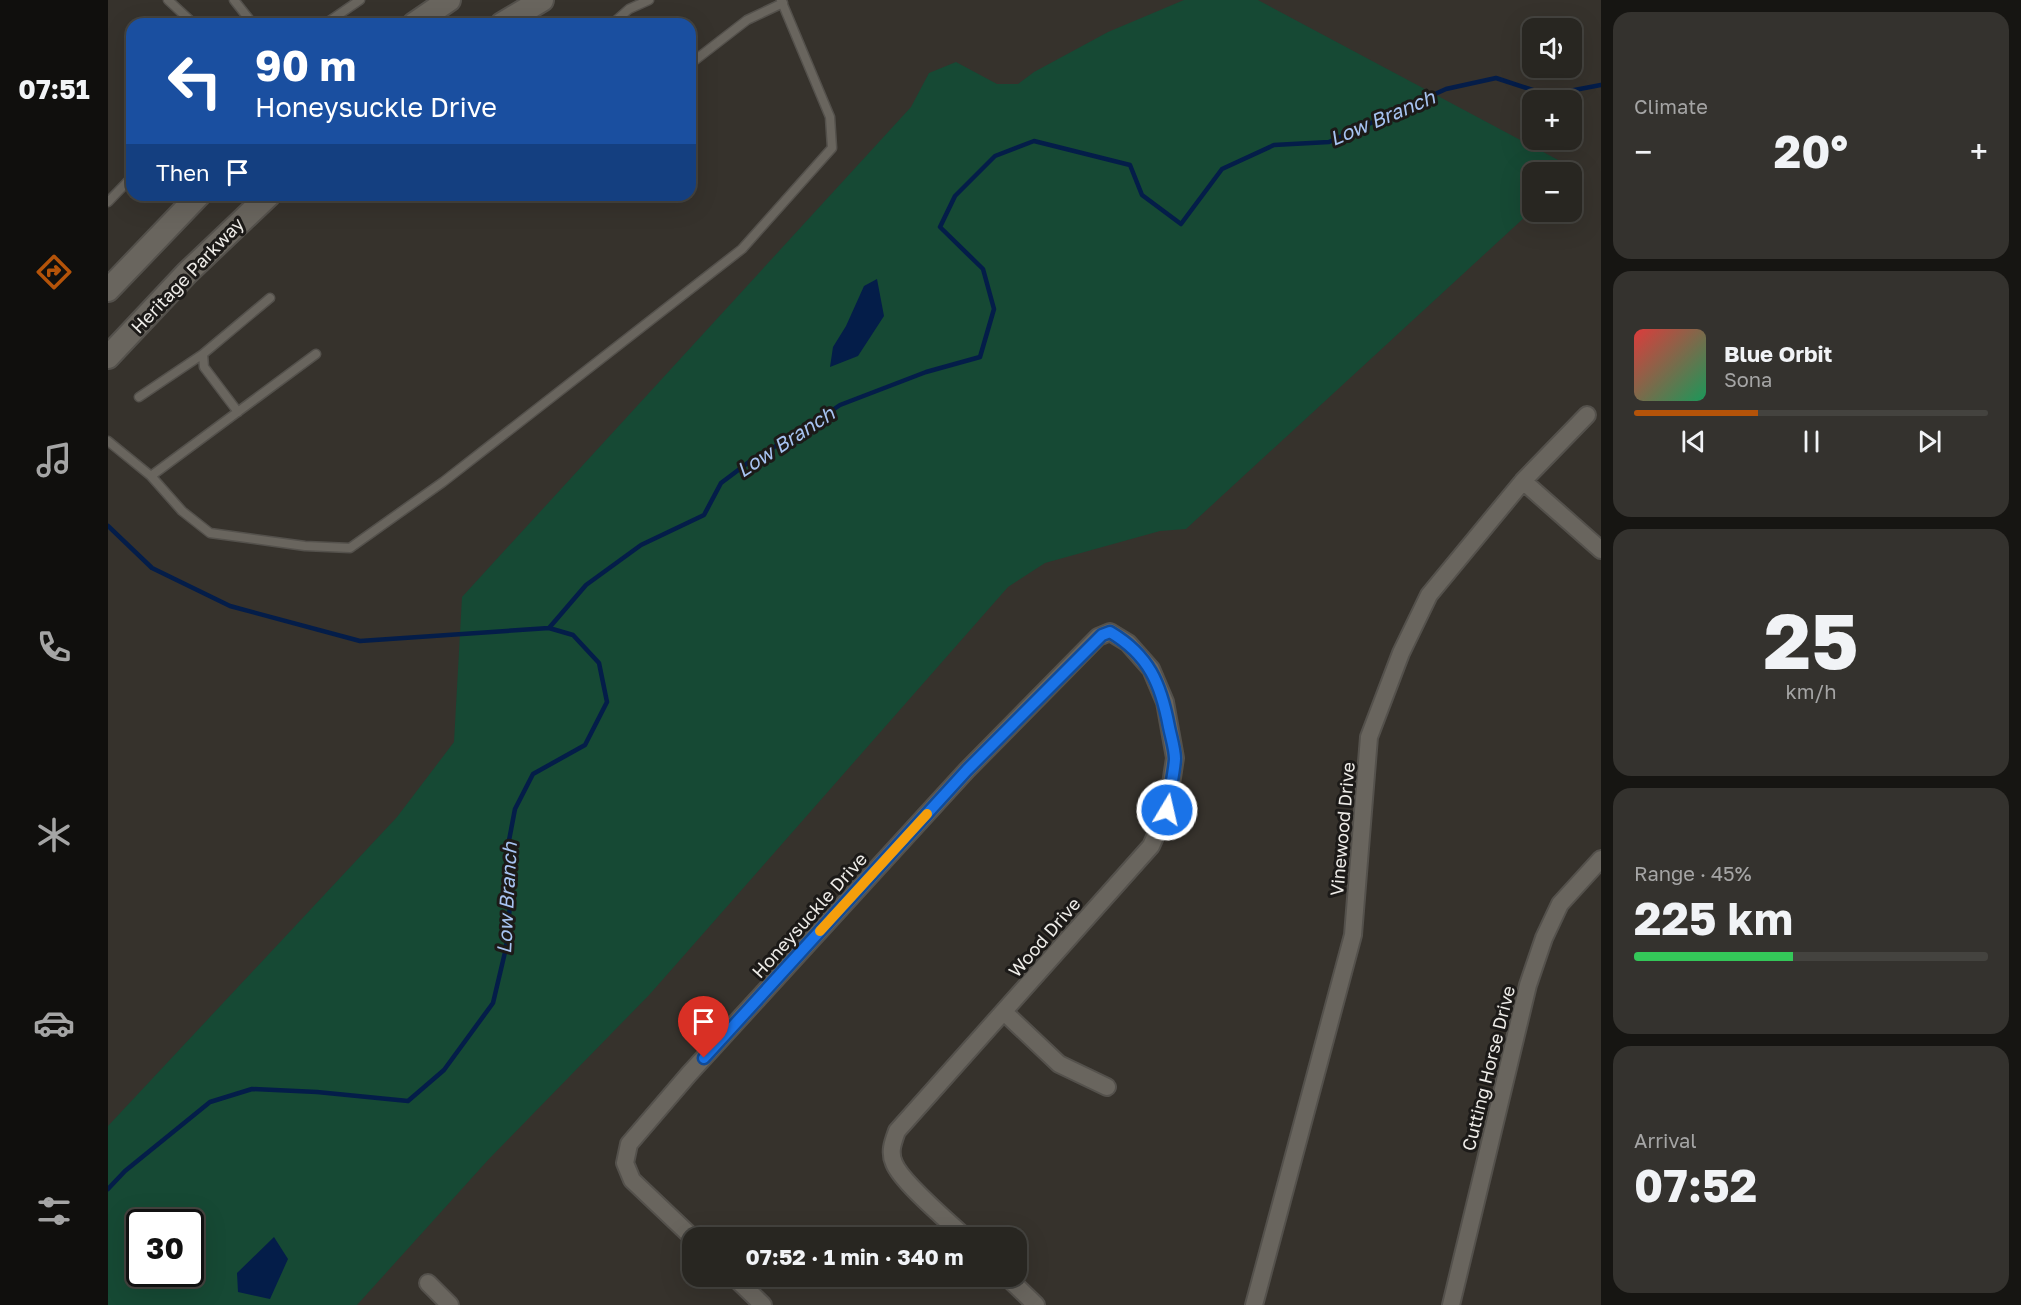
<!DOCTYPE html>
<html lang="en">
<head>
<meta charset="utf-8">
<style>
	body { margin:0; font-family:"Golos Text",sans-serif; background:#34322e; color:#f1f3f6; height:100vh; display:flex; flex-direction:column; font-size:22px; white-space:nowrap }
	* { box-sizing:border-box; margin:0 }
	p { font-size:20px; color:#a5a5a5 }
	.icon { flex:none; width:33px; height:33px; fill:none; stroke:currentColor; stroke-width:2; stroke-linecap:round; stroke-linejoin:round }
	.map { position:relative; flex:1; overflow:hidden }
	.side { display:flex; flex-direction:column; gap:12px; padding:12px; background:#161512; width:420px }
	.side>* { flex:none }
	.hud { position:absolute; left:18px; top:18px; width:570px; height:183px; border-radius:18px; box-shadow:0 6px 24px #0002,0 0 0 2px #44433f; background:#1a4fa0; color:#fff; overflow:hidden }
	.tools { position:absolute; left:1414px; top:18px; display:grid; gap:12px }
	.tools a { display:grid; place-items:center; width:60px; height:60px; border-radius:12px; background:#282621; box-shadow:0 6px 24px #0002,0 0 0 2px #44433f; font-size:30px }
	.speed { position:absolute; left:18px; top:1209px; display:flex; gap:12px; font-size:30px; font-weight:700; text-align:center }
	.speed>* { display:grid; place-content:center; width:78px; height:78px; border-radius:50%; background:#282621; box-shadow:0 6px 24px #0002,0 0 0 2px #44433f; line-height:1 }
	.speed .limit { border:3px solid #111; border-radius:9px; background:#fff; color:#111 }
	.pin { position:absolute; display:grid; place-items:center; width:51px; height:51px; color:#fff; margin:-62px -26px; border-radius:50% 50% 50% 0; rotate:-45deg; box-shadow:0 0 6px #0007 }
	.pin .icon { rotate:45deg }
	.me { position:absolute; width:66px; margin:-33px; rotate:9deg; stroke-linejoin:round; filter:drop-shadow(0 0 4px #0008) }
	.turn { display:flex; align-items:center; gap:21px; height:126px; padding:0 30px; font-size:27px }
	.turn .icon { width:78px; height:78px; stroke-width:2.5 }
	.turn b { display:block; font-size:42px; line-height:51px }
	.then { display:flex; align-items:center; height:57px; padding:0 30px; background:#0003; gap:12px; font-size:22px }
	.big { font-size:45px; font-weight:700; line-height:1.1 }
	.side .card { flex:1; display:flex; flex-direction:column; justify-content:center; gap:9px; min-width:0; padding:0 21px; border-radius:18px; background:#34322e }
	.side .dial { align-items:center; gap:0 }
	.dial b { font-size:78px; line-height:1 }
	.song { display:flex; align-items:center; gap:18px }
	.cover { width:72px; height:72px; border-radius:9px; background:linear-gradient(135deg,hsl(0 70% 55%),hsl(150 70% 35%)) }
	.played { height:6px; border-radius:3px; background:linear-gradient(90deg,#b45309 35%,#44433f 35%) }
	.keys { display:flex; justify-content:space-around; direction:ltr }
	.heat { display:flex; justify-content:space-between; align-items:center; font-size:33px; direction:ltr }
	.charge { height:9px; border-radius:4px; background:linear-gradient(90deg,#34c759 45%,#44433f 0) }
	.trip { position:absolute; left:574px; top:1227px; width:345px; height:60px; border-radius:18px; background:#282621; box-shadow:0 6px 24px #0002,0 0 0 2px #44433f; font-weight:700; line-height:60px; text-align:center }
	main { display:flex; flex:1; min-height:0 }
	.tabs { display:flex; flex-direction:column; width:108px; justify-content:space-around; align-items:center; background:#100f0d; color:#a5a5a5 }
	.tabs .icon { width:42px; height:42px }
	.tabs .on { color:#b45309 }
	.tabs b { font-size:27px; color:#f1f3f6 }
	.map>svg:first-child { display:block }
	.green { fill:#164934; fill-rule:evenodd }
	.water { fill:#041d49 }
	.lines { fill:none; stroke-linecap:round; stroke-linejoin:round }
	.stream { stroke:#041d49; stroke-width:4.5 }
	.service-casing { stroke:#54514c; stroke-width:11 }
	.minor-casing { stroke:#54514c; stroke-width:20 }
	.secondary-casing { stroke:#54514c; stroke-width:26 }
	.service { stroke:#69655e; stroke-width:8 }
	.minor { stroke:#69655e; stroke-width:16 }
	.secondary { stroke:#69655e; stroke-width:22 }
	.route-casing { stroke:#114b97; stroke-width:15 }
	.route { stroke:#1a73e8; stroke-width:10 }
	.slow { stroke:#f59e0b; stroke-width:10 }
	.labels { text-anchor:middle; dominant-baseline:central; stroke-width:6; stroke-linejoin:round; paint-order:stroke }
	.street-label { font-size:18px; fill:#eeece8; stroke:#1c1a18 }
	.water-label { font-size:20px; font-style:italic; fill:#a7c3f1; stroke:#1c1a18 }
</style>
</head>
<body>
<main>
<nav class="tabs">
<b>07:51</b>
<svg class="icon on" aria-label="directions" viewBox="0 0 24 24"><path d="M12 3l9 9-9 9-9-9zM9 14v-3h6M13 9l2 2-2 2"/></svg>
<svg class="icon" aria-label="music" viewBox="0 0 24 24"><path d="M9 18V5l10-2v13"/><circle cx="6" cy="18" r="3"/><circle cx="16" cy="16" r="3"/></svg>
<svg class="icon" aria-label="phone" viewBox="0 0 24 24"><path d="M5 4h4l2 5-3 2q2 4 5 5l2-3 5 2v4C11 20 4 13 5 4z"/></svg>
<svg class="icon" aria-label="climate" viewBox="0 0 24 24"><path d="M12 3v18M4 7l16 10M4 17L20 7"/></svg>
<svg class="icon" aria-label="car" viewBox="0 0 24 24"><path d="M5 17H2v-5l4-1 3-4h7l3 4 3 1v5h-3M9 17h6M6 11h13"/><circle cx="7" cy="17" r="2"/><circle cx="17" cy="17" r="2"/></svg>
<svg class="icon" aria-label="filters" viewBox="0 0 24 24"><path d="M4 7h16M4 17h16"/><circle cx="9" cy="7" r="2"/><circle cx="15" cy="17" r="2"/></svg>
</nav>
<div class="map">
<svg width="1493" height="1305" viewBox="0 0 1493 1305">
	<rect width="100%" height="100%" fill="#36322c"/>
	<!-- green -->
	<path class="green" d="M1076 0H1150L1465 168 1460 172H1425V209L1418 216 1078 529 1052 531 937 563 900 587 542 994 380 1160 249 1305H0V1126L289 817 346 742 354 597 803 107 821 73 848 62 889 84H910L926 72 1000 32ZM32 1222H82V1274H32Z"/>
	<!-- water -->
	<path class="water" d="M769 279 776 316 750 356 722 367 725 347 738 326 756 286Z
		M166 1237 180 1259 162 1299 130 1292 129 1273Z"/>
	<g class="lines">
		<!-- stream -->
		<path class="stream" d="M0 526 44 568 122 606 252 641 441 628
			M0 1189 17 1171 102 1102 144 1089 209 1092 300 1101 336 1070 385 1003 398 948 402 905 398 856 407 809 425 774 477 745 499 702 491 663 465 635 441 628 478 585 533 545 596 515 613 483 641 462 698 428 732 405 818 372 872 357 886 309 875 269 832 227 847 196 887 156 926 141 1022 165 1034 195 1073 224 1114 169 1166 145 1221 142 1338 89 1388 78 1440 95 1493 85"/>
		<defs>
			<path id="service" d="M60 0 86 24
				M126 0 145 24
				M217 24 252 0
				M504 24 521 9 541 0
				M582 64 639 20 675 3
				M0 202 24 177
				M31 397 95 354
				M130 412 96 367 95 354 162 298
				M0 441 43 476 74 511 102 533 197 546 242 548 335 482 634 249 724 148 722 117 673 0
				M43 476 208 354"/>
			<path id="minor" d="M1415 481 1493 550
				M896 1012 951 1064 999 1087
				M585 1238 524 1180 517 1163 521 1144 581 1074 859 770 990 637 1002 632 1020 643 1043 669 1057 702 1067 758 1059 810 1043 846 789 1131C785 1142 781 1152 786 1163 793 1182 841 1222 858 1238
				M625 1276 655 1305
				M898 1276 928 1305
				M320 1283 342 1305
				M1146 1305 1245 935 1261 737 1293 653 1321 595 1415 481 1479 415
				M1343 1305 1420 985 1436 938 1452 904 1493 859"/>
			<path id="secondary" d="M306 24 341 0
				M394 24 434 0
				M0 290 91 195
				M0 357 79 273 161 195"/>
		</defs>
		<!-- service casing -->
		<use href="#service" class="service-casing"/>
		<!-- minor casing -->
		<use href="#minor" class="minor-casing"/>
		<!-- secondary casing -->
		<use href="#secondary" class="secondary-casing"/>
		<!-- service -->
		<use href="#service" class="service"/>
		<!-- minor -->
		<use href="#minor" class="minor"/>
		<!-- secondary -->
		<use href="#secondary" class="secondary"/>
	</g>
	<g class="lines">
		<defs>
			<path id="route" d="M596 1058 859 770 994 635 1002 632C1041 655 1053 684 1061 727 1063 737 1067 749 1067 759 1066 775 1061 793 1059 810"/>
		</defs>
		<!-- route casing -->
		<use href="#route" class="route-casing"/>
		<!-- route -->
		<use href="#route" class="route"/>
		<!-- slow -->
		<path class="slow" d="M712 931 819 814"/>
	</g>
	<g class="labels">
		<!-- street labels -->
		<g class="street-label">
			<text transform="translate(79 275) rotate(-46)">Heritage Parkway</text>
			<text transform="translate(1234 829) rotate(-85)">Vinewood Drive</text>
			<text transform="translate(701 915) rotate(-48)">Honeysuckle Drive</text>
			<text transform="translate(936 937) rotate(-49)">Wood Drive</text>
			<text transform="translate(1380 1068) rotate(-76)">Cutting Horse Drive</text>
		</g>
		<!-- water labels -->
		<g class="water-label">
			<text transform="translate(1274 117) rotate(-23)">Low Branch</text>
			<text transform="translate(677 441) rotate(-33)">Low Branch</text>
			<text transform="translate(398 898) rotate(-87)">Low Branch</text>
		</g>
	</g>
</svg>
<div class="tools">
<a><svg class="icon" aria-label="sound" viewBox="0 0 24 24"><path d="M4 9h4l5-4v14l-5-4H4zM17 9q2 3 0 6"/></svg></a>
<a>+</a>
<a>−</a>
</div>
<div class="speed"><div class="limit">30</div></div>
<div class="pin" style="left:596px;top:1058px;background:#d93025"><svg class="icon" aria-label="arrive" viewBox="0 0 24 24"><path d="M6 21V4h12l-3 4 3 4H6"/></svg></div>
<svg class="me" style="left:1059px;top:810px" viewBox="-20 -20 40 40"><circle r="17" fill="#1a73e8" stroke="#fff" stroke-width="3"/><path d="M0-11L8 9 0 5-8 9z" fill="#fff"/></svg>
<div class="trip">07:52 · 1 min · 340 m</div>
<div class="hud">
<div class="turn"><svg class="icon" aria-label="left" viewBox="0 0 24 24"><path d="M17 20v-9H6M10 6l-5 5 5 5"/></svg><div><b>90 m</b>Honeysuckle Drive</div></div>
<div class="then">Then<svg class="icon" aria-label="arrive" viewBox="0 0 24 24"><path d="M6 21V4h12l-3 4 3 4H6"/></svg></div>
</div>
</div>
<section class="side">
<div class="card"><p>Climate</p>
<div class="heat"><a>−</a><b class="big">20°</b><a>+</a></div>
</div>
<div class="card">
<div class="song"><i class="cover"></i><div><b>Blue Orbit</b><p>Sona</p></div></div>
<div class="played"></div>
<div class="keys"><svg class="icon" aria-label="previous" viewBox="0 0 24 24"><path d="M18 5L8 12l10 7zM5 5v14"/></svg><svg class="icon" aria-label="pause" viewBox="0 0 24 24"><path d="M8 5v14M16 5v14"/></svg><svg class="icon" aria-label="next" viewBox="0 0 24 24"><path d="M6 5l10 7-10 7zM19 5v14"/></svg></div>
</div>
<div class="card dial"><b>25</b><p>km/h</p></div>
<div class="card"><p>Range · 45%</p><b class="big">225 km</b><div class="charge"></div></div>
<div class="card"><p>Arrival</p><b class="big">07:52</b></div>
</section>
</main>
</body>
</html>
